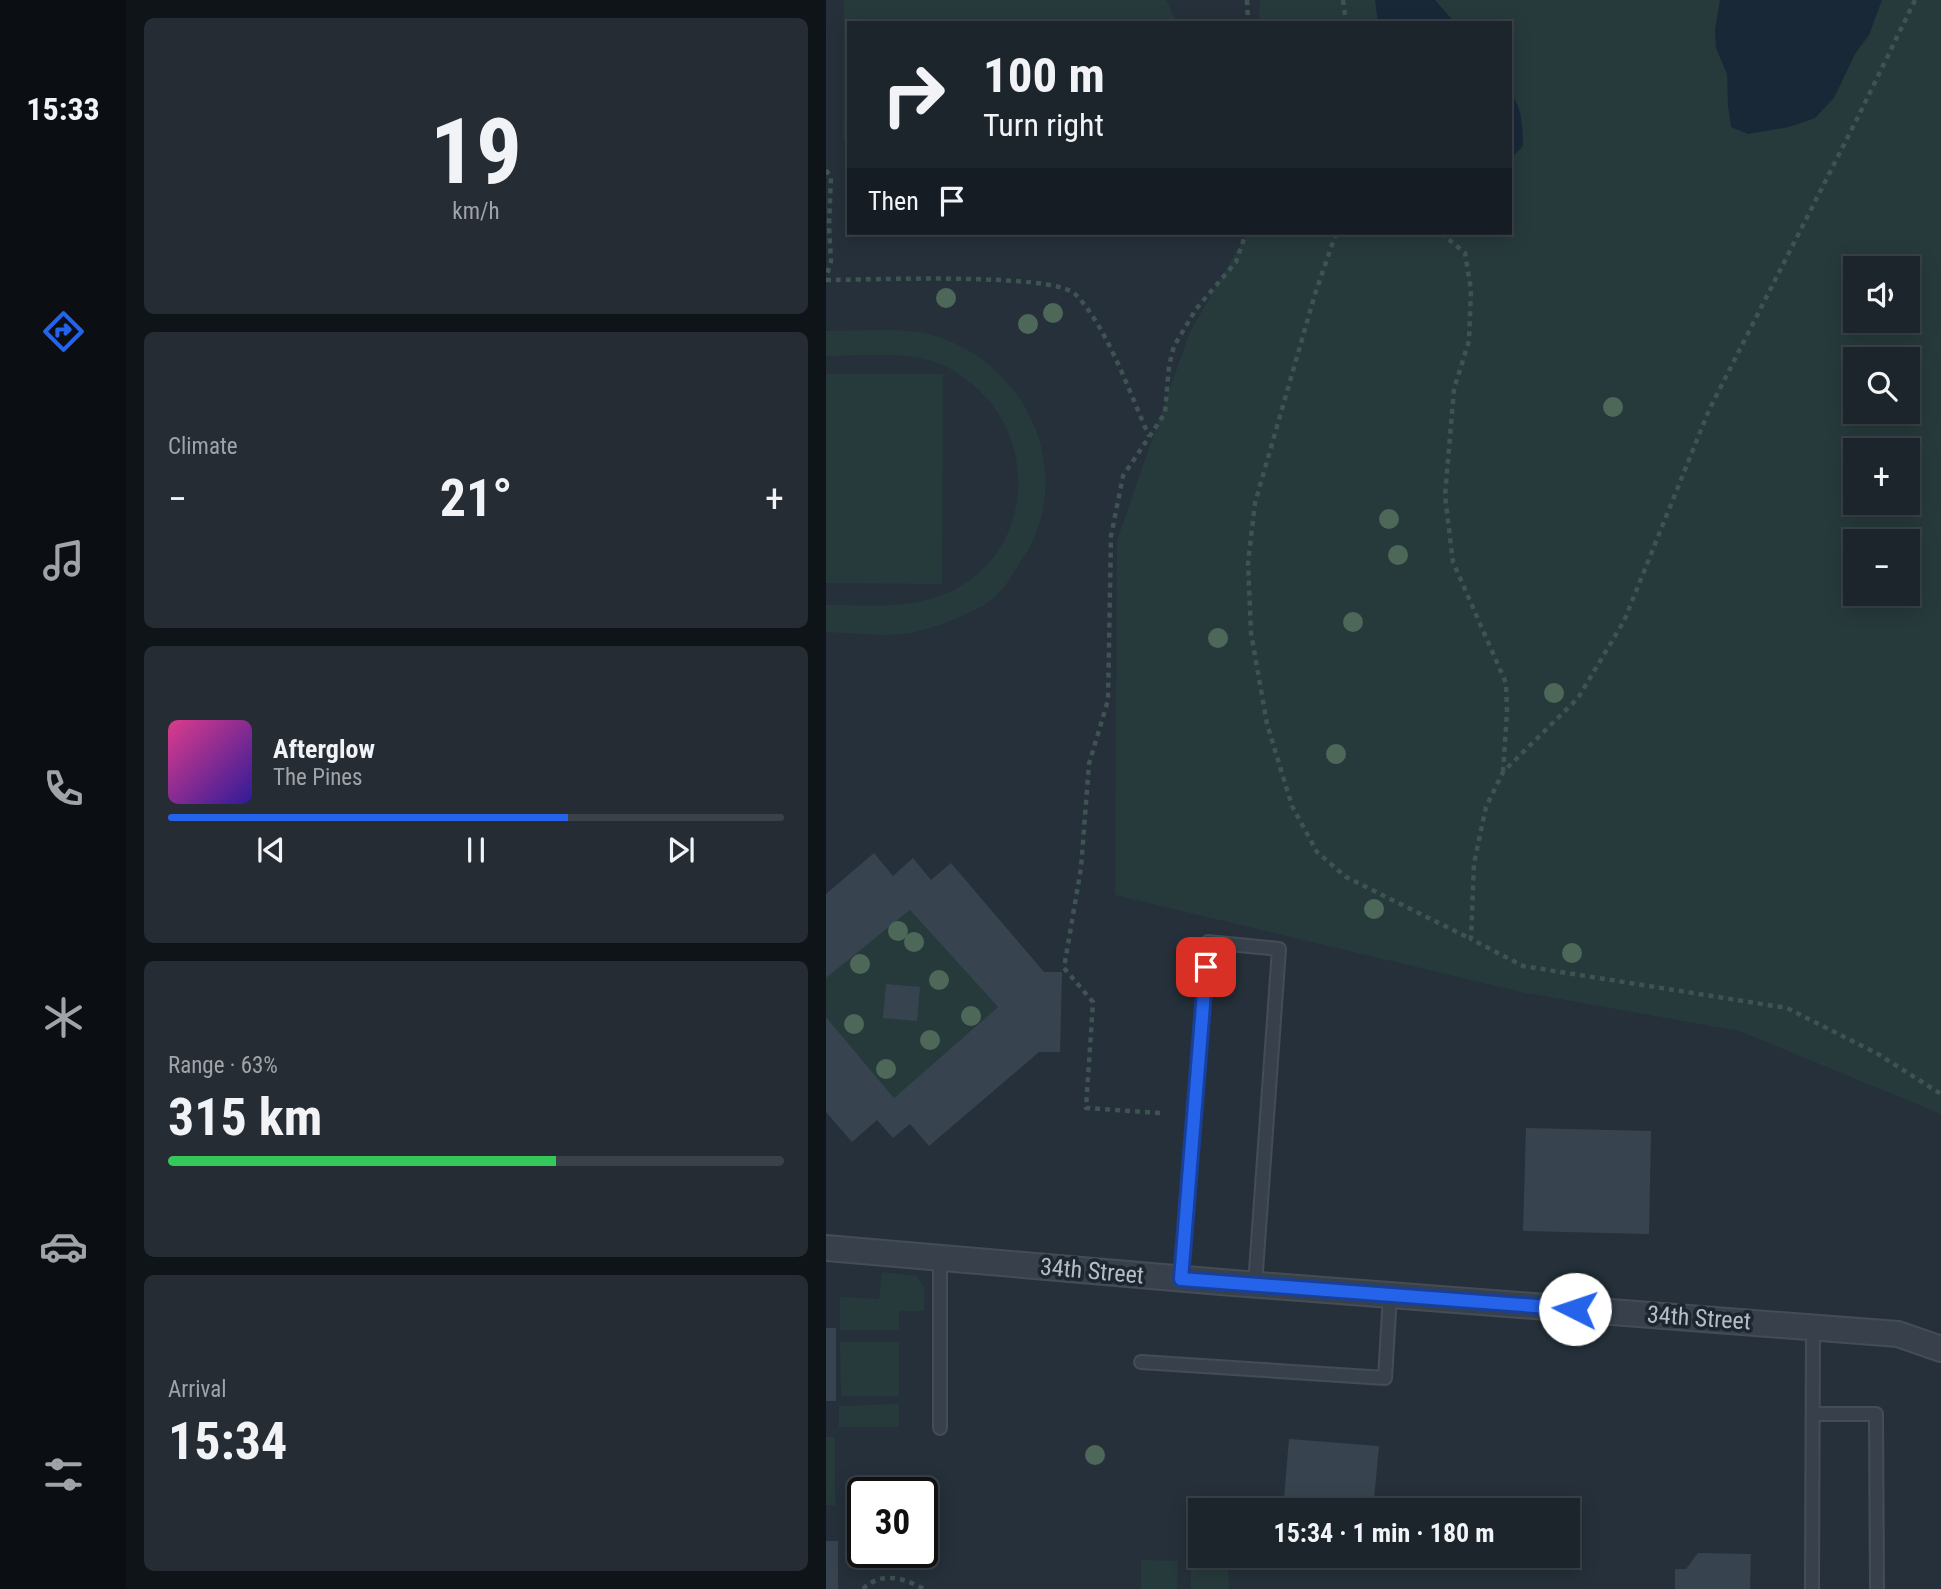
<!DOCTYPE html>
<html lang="en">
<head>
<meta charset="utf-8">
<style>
	body { margin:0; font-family:"Roboto Condensed",sans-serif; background:#252c34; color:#f1f3f6; height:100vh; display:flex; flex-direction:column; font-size:26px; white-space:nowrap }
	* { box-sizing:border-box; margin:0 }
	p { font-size:23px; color:#a0a4a9 }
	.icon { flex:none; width:38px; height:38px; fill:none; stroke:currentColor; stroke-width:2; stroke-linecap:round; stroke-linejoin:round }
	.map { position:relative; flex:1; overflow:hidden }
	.panel { display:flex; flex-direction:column; gap:18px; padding:18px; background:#0f1418; width:700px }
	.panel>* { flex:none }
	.top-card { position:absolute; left:21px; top:21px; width:665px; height:214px; border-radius:0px; box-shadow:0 4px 18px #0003,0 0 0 2px #3a4148; background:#1c242c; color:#f1f3f6; overflow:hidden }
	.buttons { position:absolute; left:1017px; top:256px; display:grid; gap:14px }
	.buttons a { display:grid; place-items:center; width:77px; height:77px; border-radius:0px; background:#1c242c; box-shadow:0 4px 18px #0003,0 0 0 2px #3a4148; font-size:35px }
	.speed { position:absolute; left:21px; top:1477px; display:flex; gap:14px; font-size:35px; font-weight:700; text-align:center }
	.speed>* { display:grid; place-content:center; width:91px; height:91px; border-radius:50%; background:#1c242c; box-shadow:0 4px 18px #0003,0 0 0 2px #3a4148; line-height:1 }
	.speed .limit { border:4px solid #111; border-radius:10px; background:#fff; color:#111 }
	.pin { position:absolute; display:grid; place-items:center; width:60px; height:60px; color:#fff; margin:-30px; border-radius:14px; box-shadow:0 4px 10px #0006 }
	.me { position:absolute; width:77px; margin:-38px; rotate:274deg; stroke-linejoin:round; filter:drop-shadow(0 0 5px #0008) }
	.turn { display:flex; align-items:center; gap:24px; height:147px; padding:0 21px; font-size:32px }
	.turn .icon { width:91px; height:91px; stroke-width:2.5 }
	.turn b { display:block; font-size:49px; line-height:60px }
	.then { display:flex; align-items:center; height:66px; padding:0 21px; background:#0003; gap:14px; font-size:26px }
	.big { font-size:52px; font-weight:700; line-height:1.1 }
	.panel .card { flex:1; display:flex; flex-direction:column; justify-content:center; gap:10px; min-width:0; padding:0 24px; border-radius:10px; background:#252c34 }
	.panel .dial { align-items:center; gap:0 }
	.dial b { font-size:91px; line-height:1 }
	.song { display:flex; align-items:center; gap:21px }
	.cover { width:84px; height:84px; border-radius:10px; background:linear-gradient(135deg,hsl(330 70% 55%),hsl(250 70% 35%)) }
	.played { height:7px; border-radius:4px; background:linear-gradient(90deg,#2563eb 65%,#3a4148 65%) }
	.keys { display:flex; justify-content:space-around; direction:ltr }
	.heat { display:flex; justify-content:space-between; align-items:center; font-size:38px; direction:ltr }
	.charge { height:10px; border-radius:5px; background:linear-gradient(90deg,#34c759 63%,#3a4148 0) }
	.trip { position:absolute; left:362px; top:1498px; width:392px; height:70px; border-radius:0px; background:#1c242c; box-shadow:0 4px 18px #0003,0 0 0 2px #3a4148; font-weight:700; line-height:70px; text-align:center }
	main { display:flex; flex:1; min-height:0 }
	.tab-bar { display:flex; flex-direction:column; width:126px; justify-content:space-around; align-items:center; background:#0b0e12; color:#a0a4a9 }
	.tab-bar .icon { width:49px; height:49px }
	.tab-bar .current { color:#2563eb }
	.tab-bar b { font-size:32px; color:#f1f3f6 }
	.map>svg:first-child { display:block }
	.green { fill:#273a3b; fill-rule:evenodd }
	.water { fill:#192837 }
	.building { fill:#374450 }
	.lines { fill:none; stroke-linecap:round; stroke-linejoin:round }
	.lane-casing { stroke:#444d56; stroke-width:16 }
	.street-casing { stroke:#444d56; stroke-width:28 }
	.path { stroke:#3f5353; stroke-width:4.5; stroke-dasharray:5 5; stroke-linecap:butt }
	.lane { stroke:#38414b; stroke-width:12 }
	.street { stroke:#38414b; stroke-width:24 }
	.tree { fill:#4d6859 }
	.route-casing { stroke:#184099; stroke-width:18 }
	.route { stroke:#2563eb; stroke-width:12 }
	.labels { text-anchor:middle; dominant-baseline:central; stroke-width:7; stroke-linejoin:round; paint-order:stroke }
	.street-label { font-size:24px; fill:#b4bcc6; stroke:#1d262f }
</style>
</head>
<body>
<main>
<nav class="tab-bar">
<b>15:33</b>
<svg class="icon current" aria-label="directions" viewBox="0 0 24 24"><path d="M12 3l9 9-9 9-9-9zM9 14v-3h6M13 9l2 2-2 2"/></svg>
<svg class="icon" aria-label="music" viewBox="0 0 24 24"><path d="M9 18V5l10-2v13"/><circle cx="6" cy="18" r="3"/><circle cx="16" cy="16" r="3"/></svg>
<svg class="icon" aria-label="phone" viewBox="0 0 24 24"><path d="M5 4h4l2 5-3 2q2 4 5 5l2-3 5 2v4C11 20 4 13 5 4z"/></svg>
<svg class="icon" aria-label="climate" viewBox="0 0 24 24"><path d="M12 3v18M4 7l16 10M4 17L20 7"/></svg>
<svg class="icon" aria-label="car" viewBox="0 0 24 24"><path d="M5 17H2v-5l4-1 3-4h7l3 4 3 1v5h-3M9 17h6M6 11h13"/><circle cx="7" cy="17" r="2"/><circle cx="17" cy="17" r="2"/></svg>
<svg class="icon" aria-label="filters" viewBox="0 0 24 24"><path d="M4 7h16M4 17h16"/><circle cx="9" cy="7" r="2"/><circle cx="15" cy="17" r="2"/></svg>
</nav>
<section class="panel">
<div class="card dial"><b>19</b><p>km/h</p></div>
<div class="card"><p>Climate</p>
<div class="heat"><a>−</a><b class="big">21°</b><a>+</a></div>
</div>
<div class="card">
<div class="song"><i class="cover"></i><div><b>Afterglow</b><p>The Pines</p></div></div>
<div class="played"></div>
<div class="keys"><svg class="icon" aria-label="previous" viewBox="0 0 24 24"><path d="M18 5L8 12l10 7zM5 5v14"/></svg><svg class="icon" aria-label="pause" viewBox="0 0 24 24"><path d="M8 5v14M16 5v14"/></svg><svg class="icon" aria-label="next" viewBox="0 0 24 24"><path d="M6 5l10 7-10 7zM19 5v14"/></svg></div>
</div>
<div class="card"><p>Range · 63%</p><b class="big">315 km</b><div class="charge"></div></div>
<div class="card"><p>Arrival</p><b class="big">15:34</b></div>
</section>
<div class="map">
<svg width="1115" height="1589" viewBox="0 0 1115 1589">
	<rect width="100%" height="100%" fill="#25303a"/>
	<!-- green -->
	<path class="green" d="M18 0H340L351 23H23V145L17 140Z
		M434 0H1115V1114L913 1031 695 992 289 895 291 540 363 334 421 233H684V23H433ZM1029 268H1082V320H1029ZM1029 359H1082V411H1029ZM1029 450H1082V502H1029ZM1029 541H1082V593H1029Z
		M0 331C31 331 78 327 106 335 191 359 243 452 209 536 206 544 201 552 196 559 187 574 178 590 164 601 157 607 148 610 140 614 124 622 103 629 85 633 62 637 25 633 0 632V605C42 605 87 610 126 591 210 550 214 431 139 379 132 374 124 368 117 365 81 350 37 356 0 356Z
		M0 374H117L116 584 0 583Z
		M84 910 172 1007 68 1098 0 1017V978Z
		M56 1272 90 1276 98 1287V1311H73V1330H14V1297L53 1299Z
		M14 1342H73V1396H15Z
		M73 1404V1427H13V1406Z
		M0 1437H9V1505H0Z
		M315 1560 352 1561 351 1589H315Z
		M365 1560 402 1561 403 1589H365Z"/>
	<!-- water -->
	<path class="water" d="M549 0H609L629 23H552Z
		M894 0H1056L1043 35 1029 54 1008 98 989 118 963 127 922 134 905 127 902 106 901 74 890 48 889 30Z
		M684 92C696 107 697 127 697 146L685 158Z"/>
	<!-- building -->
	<path class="building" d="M48 853 67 876 87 858 105 880 125 863 218 972H236L234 1052H213L103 1146 84 1124 67 1138 51 1120 26 1142 0 1112V1017L68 1098 172 1007 84 910 0 978V894Z
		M60 984 94 987 91 1021 57 1018Z
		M700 1128 825 1131 823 1234 697 1231Z
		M0 1328H10V1401H0Z
		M463 1439 553 1446 547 1510H457Z
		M0 1541H12V1589H0Z
		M872 1553 925 1554 924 1589H849V1569H860Z"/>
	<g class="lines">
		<defs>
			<path id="lane" d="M114 1258V1428
				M355 1279 382 942 453 949 429 1285
				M315 1362 559 1378 564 1295
				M987 1414H1050L1051 1589
				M986 1589 987 1327"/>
			<path id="street" d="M0 1248 395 1282 1072 1334 1115 1349"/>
		</defs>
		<!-- lane casing -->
		<use href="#lane" class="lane-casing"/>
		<!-- street casing -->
		<use href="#street" class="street-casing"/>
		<!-- path -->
		<path class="path" d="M421 0 422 23
			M517 0 520 23
			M1089 0 1032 117 883 410 798 621 752 698 677 772 660 807 648 863 645 939 697 966 961 1008 1052 1054 1115 1094
			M0 170 5 177 3 226 5 261 0 278
			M510 233 489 294 429 503 422 563 425 633 441 724 466 806 491 852 520 877 645 939
			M615 233 639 253 645 290 643 341 628 389 619 496 627 562 680 683 681 712 677 771
			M0 280C40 280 227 272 249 294 281 326 304 394 323 436
			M334 1113 260 1108 267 1002 238 968 255 868 263 764 282 700 285 536 297 476 339 413 343 366 348 346 370 309 410 262 420 233
			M37 1589C55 1571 78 1578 98 1589"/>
		<!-- lane -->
		<use href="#lane" class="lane"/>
		<!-- street -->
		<use href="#street" class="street"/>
	</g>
	<!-- trees -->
	<g class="tree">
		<circle cx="120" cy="298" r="10"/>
		<circle cx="227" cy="313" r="10"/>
		<circle cx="202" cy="324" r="10"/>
		<circle cx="787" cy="407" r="10"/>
		<circle cx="563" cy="519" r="10"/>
		<circle cx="572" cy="555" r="10"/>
		<circle cx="527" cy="622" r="10"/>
		<circle cx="392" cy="638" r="10"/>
		<circle cx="728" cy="693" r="10"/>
		<circle cx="510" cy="754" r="10"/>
		<circle cx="548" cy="909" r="10"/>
		<circle cx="72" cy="931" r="10"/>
		<circle cx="88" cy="942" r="10"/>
		<circle cx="746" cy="953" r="10"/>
		<circle cx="34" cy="964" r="10"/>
		<circle cx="113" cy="980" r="10"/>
		<circle cx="145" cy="1016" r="10"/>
		<circle cx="28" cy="1024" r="10"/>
		<circle cx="104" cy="1040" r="10"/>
		<circle cx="60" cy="1069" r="10"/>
		<circle cx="269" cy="1455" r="10"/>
	</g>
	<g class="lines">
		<defs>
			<path id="route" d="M380 967 355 1279 749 1309"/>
		</defs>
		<!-- route casing -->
		<use href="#route" class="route-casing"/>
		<!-- route -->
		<use href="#route" class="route"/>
	</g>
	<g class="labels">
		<!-- street labels -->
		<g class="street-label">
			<text transform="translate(266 1271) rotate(5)">34th Street</text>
			<text transform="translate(873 1318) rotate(4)">34th Street</text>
		</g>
	</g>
</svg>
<div class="buttons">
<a><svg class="icon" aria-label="sound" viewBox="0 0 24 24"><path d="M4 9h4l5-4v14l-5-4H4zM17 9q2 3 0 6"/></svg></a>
<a><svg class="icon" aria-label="search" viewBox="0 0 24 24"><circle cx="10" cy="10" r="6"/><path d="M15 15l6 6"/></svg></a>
<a>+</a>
<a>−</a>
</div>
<div class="speed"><div class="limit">30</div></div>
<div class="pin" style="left:380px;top:967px;background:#d93025"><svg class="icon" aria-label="arrive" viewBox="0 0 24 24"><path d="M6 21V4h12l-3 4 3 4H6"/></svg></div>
<svg class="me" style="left:749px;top:1309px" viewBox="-20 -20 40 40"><circle r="19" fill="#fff"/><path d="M0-13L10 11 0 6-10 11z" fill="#2563eb"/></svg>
<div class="trip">15:34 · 1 min · 180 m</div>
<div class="top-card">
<div class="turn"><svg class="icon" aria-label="right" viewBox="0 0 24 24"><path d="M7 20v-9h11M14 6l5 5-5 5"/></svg><div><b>100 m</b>Turn right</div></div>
<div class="then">Then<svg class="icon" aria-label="arrive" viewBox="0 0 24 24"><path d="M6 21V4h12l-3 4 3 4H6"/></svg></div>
</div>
</div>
</main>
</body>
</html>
